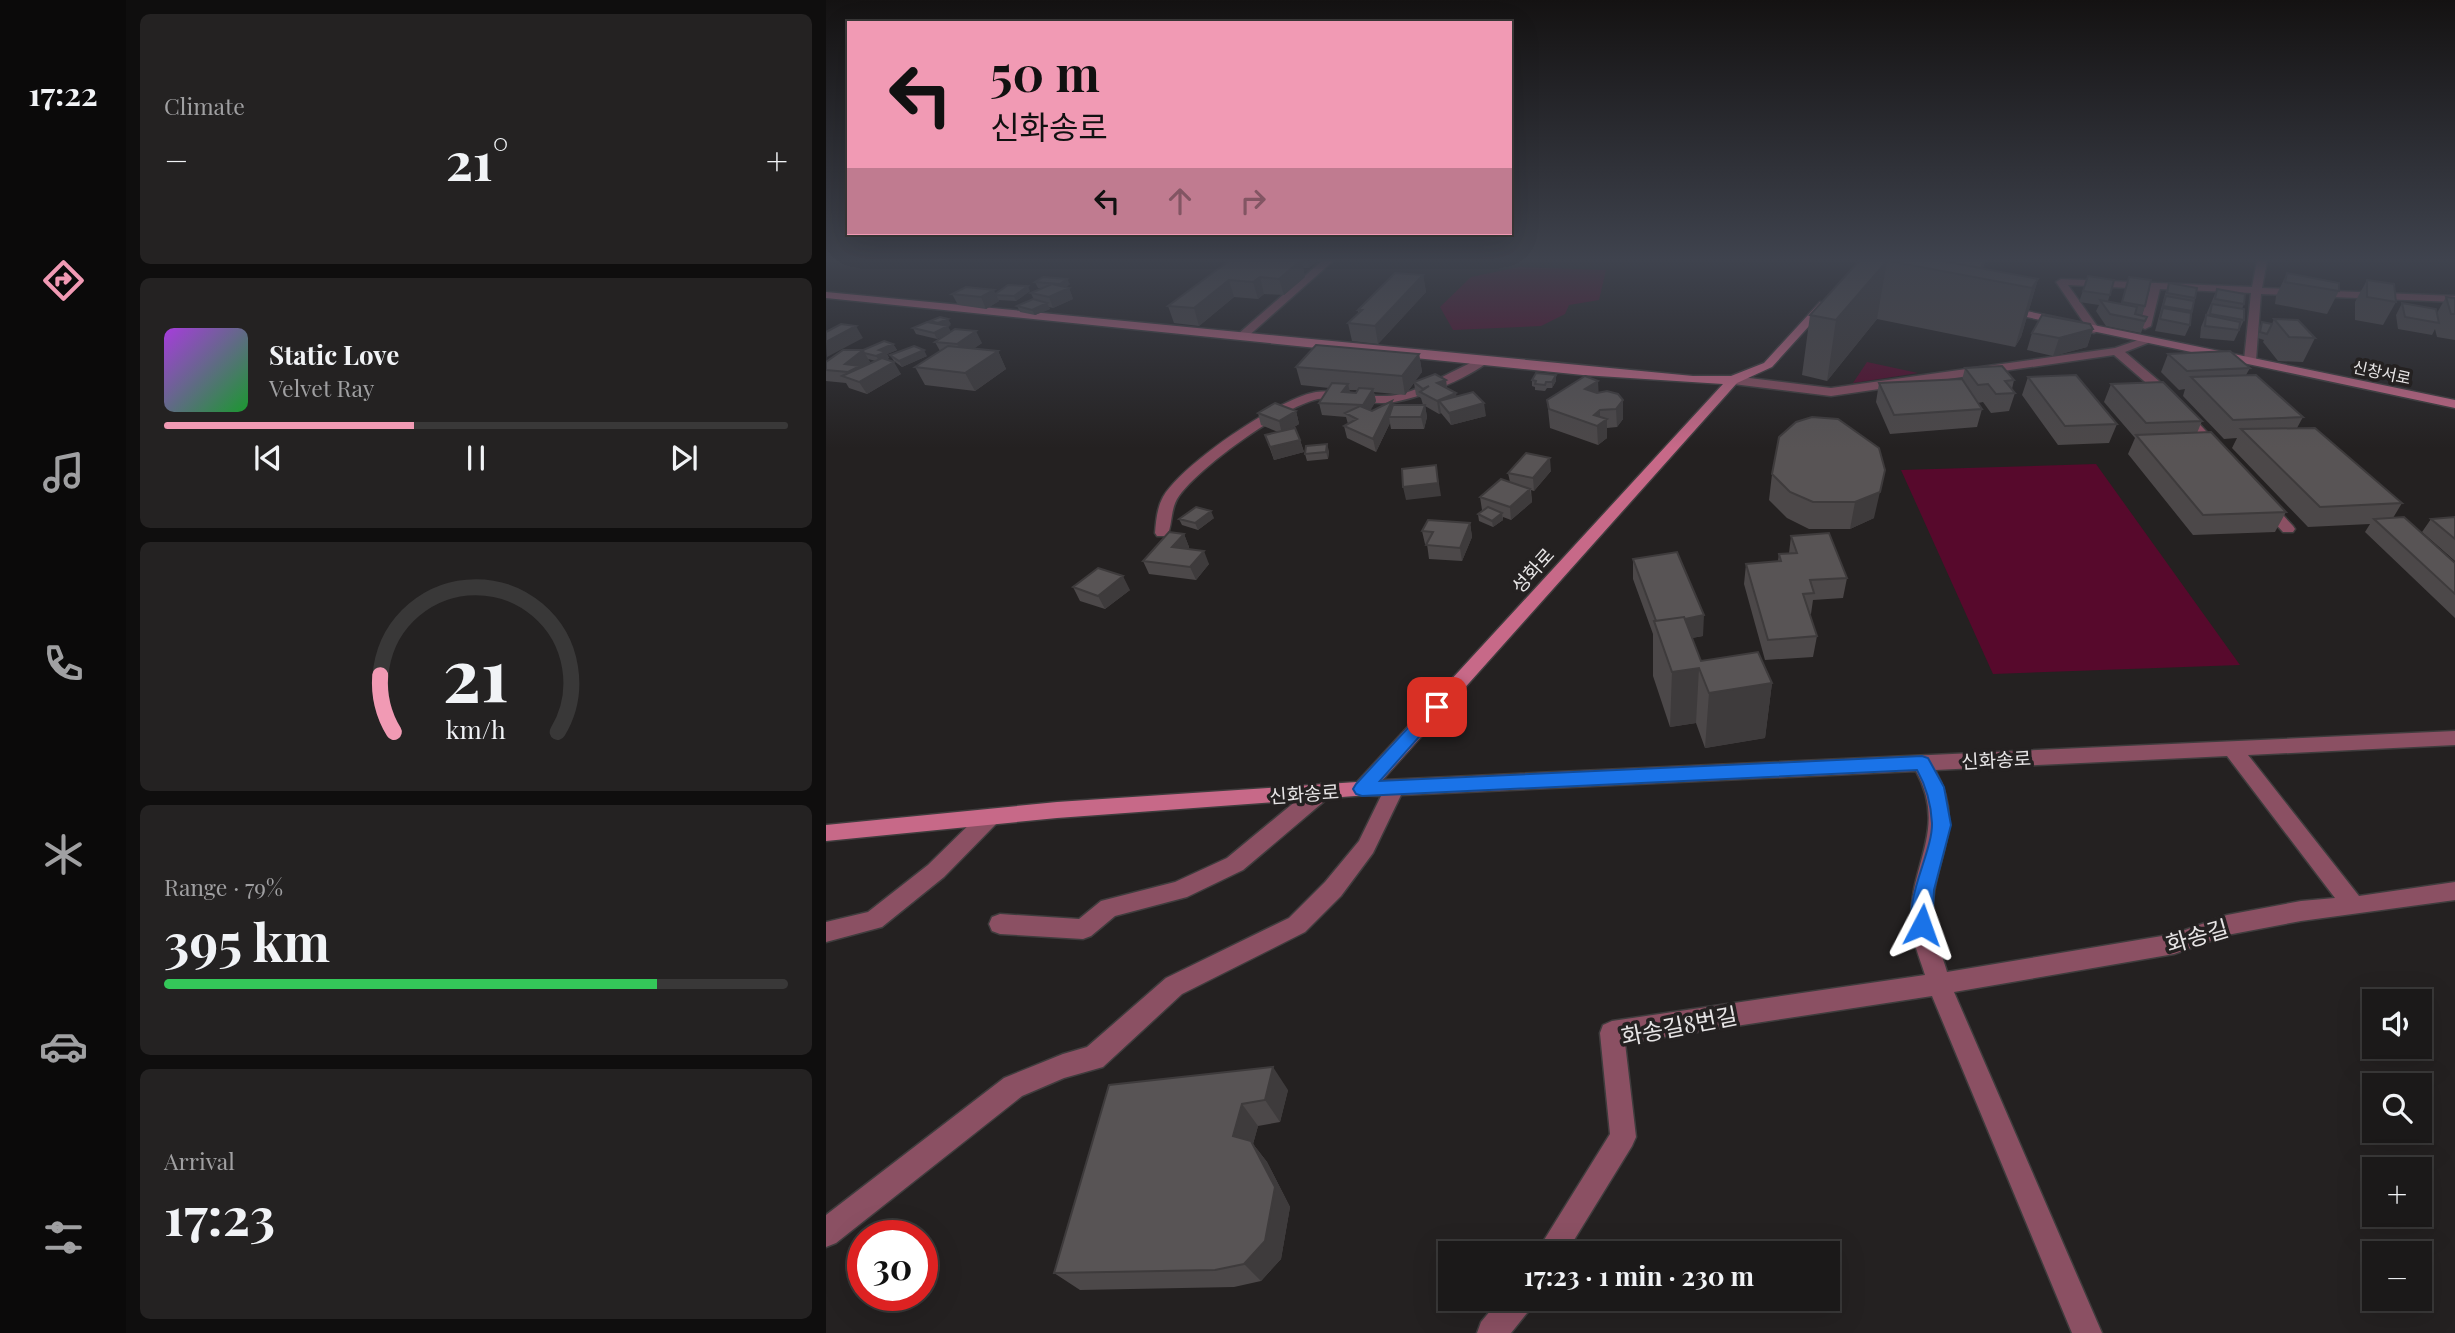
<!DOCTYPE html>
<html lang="en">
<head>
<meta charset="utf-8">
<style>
	body { margin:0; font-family:"Playfair Display","Noto Sans KR",serif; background:#242222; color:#f1f3f6; height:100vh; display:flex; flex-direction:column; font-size:26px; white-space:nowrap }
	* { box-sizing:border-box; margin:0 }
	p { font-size:23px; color:#a0a0a2 }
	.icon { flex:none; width:38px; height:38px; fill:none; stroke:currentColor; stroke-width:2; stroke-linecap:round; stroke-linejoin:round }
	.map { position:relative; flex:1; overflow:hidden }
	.sheet { display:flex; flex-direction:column; gap:14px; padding:14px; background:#0f0e0e; width:700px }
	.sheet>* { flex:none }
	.top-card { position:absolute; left:21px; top:21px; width:665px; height:214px; border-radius:0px; box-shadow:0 7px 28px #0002,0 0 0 2px #393838; background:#f19ab4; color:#111; overflow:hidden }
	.fabs { position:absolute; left:1536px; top:989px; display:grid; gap:14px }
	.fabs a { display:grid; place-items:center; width:70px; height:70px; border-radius:0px; background:#1b1919; box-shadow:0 7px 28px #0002,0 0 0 2px #393838; font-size:35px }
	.speed { position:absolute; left:21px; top:1220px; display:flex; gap:14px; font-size:35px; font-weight:700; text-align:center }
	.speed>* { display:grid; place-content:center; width:91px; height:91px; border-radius:50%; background:#1b1919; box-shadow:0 7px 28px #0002,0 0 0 2px #393838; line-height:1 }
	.speed .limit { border:10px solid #d22; background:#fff; color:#111 }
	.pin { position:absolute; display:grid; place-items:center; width:60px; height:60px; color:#fff; margin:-30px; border-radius:14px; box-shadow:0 4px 10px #0006 }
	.me { position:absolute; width:77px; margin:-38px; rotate:4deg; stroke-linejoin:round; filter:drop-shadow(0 0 5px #0008) }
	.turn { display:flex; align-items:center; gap:24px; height:147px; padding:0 28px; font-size:32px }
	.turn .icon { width:91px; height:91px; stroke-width:2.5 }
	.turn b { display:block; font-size:49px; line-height:60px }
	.lanes { display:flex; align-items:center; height:66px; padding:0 28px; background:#0003; justify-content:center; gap:35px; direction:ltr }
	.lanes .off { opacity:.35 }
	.big { font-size:52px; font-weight:700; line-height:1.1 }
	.sheet .widget { flex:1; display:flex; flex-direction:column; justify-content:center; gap:10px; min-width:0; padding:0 24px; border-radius:10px; background:#242222 }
	.sheet .dial { align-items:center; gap:0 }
	.dial svg { height:182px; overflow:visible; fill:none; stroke:#393838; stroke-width:7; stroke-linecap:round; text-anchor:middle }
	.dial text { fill:#f1f3f6; stroke:none }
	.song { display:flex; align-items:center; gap:21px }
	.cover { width:84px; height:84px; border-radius:10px; background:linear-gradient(135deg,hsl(280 70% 55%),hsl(130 70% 35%)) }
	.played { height:7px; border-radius:4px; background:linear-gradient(90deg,#f19ab4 40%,#393838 40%) }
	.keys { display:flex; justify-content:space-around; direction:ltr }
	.heat { display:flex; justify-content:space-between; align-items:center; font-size:38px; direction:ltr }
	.charge { height:10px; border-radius:5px; background:linear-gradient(90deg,#34c759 79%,#393838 0) }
	.trip { position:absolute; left:612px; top:1241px; width:402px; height:70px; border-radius:0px; background:#1b1919; box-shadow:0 7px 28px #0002,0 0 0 2px #393838; font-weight:700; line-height:70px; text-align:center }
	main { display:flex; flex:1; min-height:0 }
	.dock { display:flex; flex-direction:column; width:126px; justify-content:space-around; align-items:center; background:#0b0a0a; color:#a0a0a2 }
	.dock .icon { width:49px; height:49px }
	.dock .current { color:#f19ab4 }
	.dock b { font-size:32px; color:#f1f3f6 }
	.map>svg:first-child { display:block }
	.green { fill:#57092c }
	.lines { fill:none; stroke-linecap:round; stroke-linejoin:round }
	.street-casing { stroke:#3f3c3d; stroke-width:3 }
	.secondary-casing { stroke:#3f3c3d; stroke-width:3 }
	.street { fill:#8b5063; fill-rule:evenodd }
	.secondary { fill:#c76988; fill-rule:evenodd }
	.wall { fill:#4c4849; fill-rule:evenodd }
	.shaded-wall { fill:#3e3b3c }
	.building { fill:#585455; stroke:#3e3b3c; stroke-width:2 }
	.route { fill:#1a73e8; stroke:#114b97; stroke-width:2 }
	.labels { text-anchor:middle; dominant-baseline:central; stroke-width:7; stroke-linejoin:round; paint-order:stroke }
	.far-street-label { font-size:16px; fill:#e7e5e6; stroke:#242121 }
	.street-label { font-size:19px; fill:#e7e5e6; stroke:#242121 }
	.near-street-label { font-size:23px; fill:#e7e5e6; stroke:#242121 }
</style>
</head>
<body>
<main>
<nav class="dock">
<b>17:22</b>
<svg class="icon current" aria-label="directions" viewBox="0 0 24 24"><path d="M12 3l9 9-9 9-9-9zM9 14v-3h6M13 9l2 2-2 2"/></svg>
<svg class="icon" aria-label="music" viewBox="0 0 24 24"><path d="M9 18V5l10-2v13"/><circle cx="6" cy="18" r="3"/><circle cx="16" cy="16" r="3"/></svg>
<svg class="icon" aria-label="phone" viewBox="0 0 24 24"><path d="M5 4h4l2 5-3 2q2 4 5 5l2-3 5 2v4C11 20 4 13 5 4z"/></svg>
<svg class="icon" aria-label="climate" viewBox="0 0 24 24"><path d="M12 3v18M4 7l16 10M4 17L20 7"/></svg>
<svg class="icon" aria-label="car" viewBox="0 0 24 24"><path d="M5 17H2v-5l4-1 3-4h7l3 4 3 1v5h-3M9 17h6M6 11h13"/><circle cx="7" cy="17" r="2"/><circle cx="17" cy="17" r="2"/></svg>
<svg class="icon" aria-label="filters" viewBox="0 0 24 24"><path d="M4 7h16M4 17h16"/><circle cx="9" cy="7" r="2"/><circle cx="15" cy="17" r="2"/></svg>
</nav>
<section class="sheet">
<div class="widget"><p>Climate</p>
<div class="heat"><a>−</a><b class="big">21°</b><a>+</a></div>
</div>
<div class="widget">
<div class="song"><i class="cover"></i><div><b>Static Love</b><p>Velvet Ray</p></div></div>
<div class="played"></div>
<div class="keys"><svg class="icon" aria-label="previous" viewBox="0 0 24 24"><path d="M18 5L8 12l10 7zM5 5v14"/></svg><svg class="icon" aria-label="pause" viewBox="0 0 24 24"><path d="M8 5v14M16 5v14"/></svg><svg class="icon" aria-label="next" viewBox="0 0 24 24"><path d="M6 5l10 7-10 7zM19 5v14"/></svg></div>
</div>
<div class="widget dial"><svg viewBox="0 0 100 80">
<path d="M14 69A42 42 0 1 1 86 69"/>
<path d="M14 69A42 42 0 0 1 8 44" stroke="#f19ab4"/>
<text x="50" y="56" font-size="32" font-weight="700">21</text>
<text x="50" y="72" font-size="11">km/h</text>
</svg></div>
<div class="widget"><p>Range · 79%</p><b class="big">395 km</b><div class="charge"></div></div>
<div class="widget"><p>Arrival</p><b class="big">17:23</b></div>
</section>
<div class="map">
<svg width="1629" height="1333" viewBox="0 0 1629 1333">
	<rect width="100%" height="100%" fill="#242121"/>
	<!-- green -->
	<path class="green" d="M693 267 780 270 773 300 743 305 739 314 715 326 627 330 614 307 645 277Z
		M1041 362 1092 373 1027 383Z
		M1270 464 1414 665 1167 674 1075 470Z"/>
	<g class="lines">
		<defs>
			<path id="street" d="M496 261H507L419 339H411V335Z
				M1431 261H1441L1436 288 1629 296V302L1435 294 1430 360 1424 364 1418 360 1425 293 1334 289 1325 326 1319 329 1313 326 1324 289 1242 285 1274 330 1268 333 1264 332 1230 282 1235 279 1426 287Z
				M1318 338 1322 339V343L1299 352 1333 381 1394 446V452H1384L1325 387 1288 355 1005 396 907 384 901 380 907 376 1005 388 1289 348Z
				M653 359 663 361C644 378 581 404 555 403 534 403 512 396 492 399 458 406 373 467 353 496 344 508 347 524 341 536H331L329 533C330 521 331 508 337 497 356 464 453 398 490 392 518 388 547 401 575 394 602 387 627 370 653 359Z
				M1439 500 1444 501 1467 526 1469 529 1467 532H1457L1434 507 1432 504Z
				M1629 731V745L1422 755 1533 896 1629 882V900L1475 921 1401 935 1348 954 1128 992 1276 1333H1246L1106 996 799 1043 810 1137 806 1146 740 1253H710L784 1134 774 1033 777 1025 786 1021 1099 975C1094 959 1086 940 1085 923 1083 864 1122 830 1090 771L575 795 547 853 515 896 479 932 356 994 277 1067 238 1078 196 1096 10 1243 0 1247V1215L178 1078 237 1054 261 1047 340 978 463 918 499 882 533 841 555 796 529 795 526 789 529 783 536 781ZM1401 756 1509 898 1475 901 1401 915 1348 934 1121 972C1117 957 1109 940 1107 924 1101 864 1144 832 1109 770Z
				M495 784 502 786 505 792 502 798 417 870 361 897 289 916 265 936 257 939 174 934 166 931 163 924 166 917 174 914 253 919 275 901 349 882 401 858 488 786Z
				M164 809 171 811 174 817 171 823 118 877 56 927 0 942V922L42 912 102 865 157 811Z
				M675 1298H710L705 1308 685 1333H651L655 1322Z"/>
			<path id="secondary" d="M0 292 867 376H905L938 363 994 302 1003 304 946 367 911 383 543 795 231 818 0 841V825L231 802 531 782 897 384 757 375 0 298Z
				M1181 307 1629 400V408L1177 312V308Z"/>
		</defs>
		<!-- street casing -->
		<use href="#street" class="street-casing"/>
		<!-- secondary casing -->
		<use href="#secondary" class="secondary-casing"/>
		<!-- street -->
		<use href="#street" class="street"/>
		<!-- secondary -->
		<use href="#secondary" class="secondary"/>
	</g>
	<!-- wall -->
	<path class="wall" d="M403 261H491L483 268H477L479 277 458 295 438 294 432 299 408 297 373 326 348 323 342 306Z
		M1033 261H1159L1157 269 1212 279 1195 337 1189 347 1051 319 1001 381 976 375 984 315Z
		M1461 273 1513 291 1501 314 1449 304 1450 296Z
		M597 275 600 292 552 344 526 341 522 323 532 313V310Z
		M1262 276 1288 280 1282 301 1295 304 1303 277 1319 306 1316 315 1321 317 1315 333 1280 326 1270 311 1273 305 1253 302Z
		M1541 280 1570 302 1557 325 1529 320V302Z
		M209 282 244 284 240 287 243 288 247 299 227 308 223 307 224 309 209 315 194 312 191 306 208 300 205 293 216 288H212Z
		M1343 283 1369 298 1364 325 1359 336 1329 331 1339 294Z
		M1391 289 1418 304 1416 309 1418 320 1408 341 1374 338 1375 327Z
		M204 291 190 301 173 300V301L160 309 132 305 126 294H169Z
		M1620 297 1629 298V340L1611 337 1609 329 1606 335 1572 329 1570 315 1576 303 1611 313Z
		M1448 319 1489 338 1477 362 1452 361 1437 342 1438 340 1432 338 1433 328 1436 322 1446 324Z
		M104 321 125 324 121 326 125 332 156 343 147 349 172 351 180 369 149 391 99 385 89 367 114 351 109 342 123 333 111 339 90 334 87 328 105 323Z
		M1267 329 1261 347 1227 356 1201 350 1206 333Z
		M67 344 71 350 61 354 63 358 60 360 75 374 41 394 23 388 20 383 0 381V362ZM42 359 50 361 40 365 44 362Z
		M593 354 596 372 588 382 620 380 621 388 630 393V396L660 416 625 425 615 413 613 414 599 406 601 417 598 429H565L564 423 550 452 521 438 518 426 522 424 520 417 496 415 493 403 503 388 475 385 470 367ZM588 383 590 395 595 398 597 405 567 406 546 411 544 410 550 401 548 392 579 395ZM523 390H531L530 393 524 392Z
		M1342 354 1424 368 1420 375 1477 417 1471 428 1576 503 1567 518 1629 563V618L1539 532 1544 524 1482 527 1406 448 1411 438 1398 439 1357 396 1359 389 1353 390 1335 372Z
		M64 355 101 356 76 367 68 361Z
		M1139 368 1188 380 1186 389 1189 393 1183 411 1165 413 1157 402 1152 403 1156 409 1151 427 1064 434 1050 402 1053 383 1136 380Z
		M730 375V381L726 388H721L719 391 709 390V387L706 386V380Z
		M1202 377 1291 424 1283 443 1232 445 1196 395Z
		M1285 384 1376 421 1371 433 1460 512 1449 532 1367 535 1302 454 1309 438 1278 402Z
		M773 393 797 400V419L791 427 781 428V438L772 445 724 428 721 400Z
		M470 411 473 424 465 429 474 440 478 452 448 460 439 435 452 432 435 425 432 413Z
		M953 437 1048 518 1024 529H983L961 518 943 500 946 474Z
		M503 451 502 459 481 461 479 454Z
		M725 471 708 491 705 490 706 502 685 520 677 517V520L667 527 653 521 652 514 657 511 656 510 654 497 684 482 682 473Z
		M1629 517V561L1596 532 1605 519Z
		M388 518 372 530 356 525 353 519Z
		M644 523 646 537 636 561 603 559 601 544H599L596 531Z
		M358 534 363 547 362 549 383 564 370 580 323 574 317 561Z
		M965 536 1021 578 1017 598 987 600 985 614H983L991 636 987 657 939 660 918 584 920 564 952 561 953 554 963 553Z
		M807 559 877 636 866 638 875 661 946 683 939 738 879 748 870 723 844 727 827 676V634L807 579Z
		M247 587 304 590 279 609 254 601Z
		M283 1085 462 1090 454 1122 432 1126 427 1144 441 1162 464 1207 455 1259 435 1281 408 1287 254 1290 228 1273Z"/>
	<!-- shaded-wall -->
	<path class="shaded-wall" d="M474 261H476L479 277 458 295 453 279Z
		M482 261H491L483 268Z
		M1061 261 1051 319 1001 381 1010 320Z
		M597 275 600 292 552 344 549 326Z
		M434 277 438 294 432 299 427 282Z
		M241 279 244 284 236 290 234 284Z
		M1212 279 1195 337 1189 347 1206 288Z
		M403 280 408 297 373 326 368 308Z
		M202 286 204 291 190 301 188 296Z
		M243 288 247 299 227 308 223 297Z
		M168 290 173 301 160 309 155 297Z
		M221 303 224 309 209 315 206 310Z
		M122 319 125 324 116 329 112 323Z
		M30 326 37 338 1 357 0 342Z
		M122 326 125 332 111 339 108 333Z
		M1267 329 1261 347 1227 356 1233 338Z
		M150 331 156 343 137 356 131 344Z
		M67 344 71 350 61 354 63 358 54 362 50 356 53 350Z
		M37 350 44 362 36 369 68 362 75 374 41 394 33 382 27 380 22 372 19 364Z
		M98 350 101 356 76 367 73 361Z
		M172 351 180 369 149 391 139 373Z
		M593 354 596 372 579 395 576 376Z
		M730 375V381L726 388V382Z
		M620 380 621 392 611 383Z
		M772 381 773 399 759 389Z
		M522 384 525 396 516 392Z
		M547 389 550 401 540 418 537 405Z
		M630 393 632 405 613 401 615 413 613 414 611 401Z
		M797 400V419L791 427 790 409Z
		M566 401 568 414 563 417 564 423 550 452 547 439Z
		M658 403 660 416 625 425 623 413Z
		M599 405 601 417 598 429 595 417Z
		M774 410V424L781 419V438L772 445 771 426 768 415Z
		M470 411 473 424 456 434 453 421Z
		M474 440 478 452 448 460 444 447Z
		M501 444 503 451 502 459 500 452Z
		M724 458 725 471 708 491 707 478Z
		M610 465 615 496 580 500 577 487Z
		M1059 470 1048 518 1024 529 1029 502Z
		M704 489 706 502 685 520 684 507Z
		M385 511 388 518 372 530 369 523Z
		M676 513 677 520 667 527 666 521Z
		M644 523 646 537 636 561 634 548Z
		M358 534 363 547 352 560 346 547Z
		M378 551 383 564 370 580 364 567Z
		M297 576 304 590 279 609 272 596Z
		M878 615 877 636 835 643 831 623Z
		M873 668 870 723 844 727 846 672Z
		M946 683 939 738 879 748 883 693Z
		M447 1067 462 1090 454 1122 439 1100Z
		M416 1104 432 1126 427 1144 441 1162 464 1207 455 1259 435 1281 418 1264 407 1136Z"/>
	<!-- building -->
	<path class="building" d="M403 261H474L453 279 434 277 427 282 403 280 368 308 342 306Z
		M1033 261H1061L1010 320 984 315Z
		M1063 261H1117L1212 279 1206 288Z
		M1117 261H1158L1155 268Z
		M569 273 597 275 549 326 522 323 536 310H532Z
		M1461 273 1513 283V291L1459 282Z
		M1262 276 1288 280 1284 295 1257 291Z
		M217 277 241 279 234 284 209 282Z
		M1303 277 1325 280 1319 306 1296 302Z
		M1541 280 1568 284 1570 302 1541 297Z
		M1343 283 1371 288 1369 298 1341 293Z
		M226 284 243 288 223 297 205 293Z
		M182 285 202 286 188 296 168 295Z
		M140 287 168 290 155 297 126 294Z
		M1391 289 1419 294 1418 304 1389 299Z
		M1340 296 1368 301 1366 311 1337 306Z
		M1620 297 1629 298V314H1625Z
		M207 299 221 303 206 310 191 306Z
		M1274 300 1311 307 1309 314 1321 317 1319 321 1284 314Z
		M1576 303 1610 309 1613 323 1579 317Z
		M1386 304 1418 309V320L1384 314Z
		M1337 308 1365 313 1364 325 1334 319Z
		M1216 315 1264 324 1267 329 1233 338 1206 333Z
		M1380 315 1414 322 1413 330 1379 326Z
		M114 317 122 319 112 323 104 321Z
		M1448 319 1472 320 1489 338 1463 337Z
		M101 322 122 326 108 333 87 328Z
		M1436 322 1446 324 1441 334 1434 332Z
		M15 324 30 326 0 342V332Z
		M129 329 150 331 131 344 109 342Z
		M58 341 67 344 53 350 60 352 50 356 38 353 37 350Z
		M490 345 593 354 576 376 470 367Z
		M88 346 98 350 73 361 64 355Z
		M122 346 172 351 139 373 89 367Z
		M17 350H37L19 364 34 366 22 372 0 370V362Z
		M1404 351 1424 368 1361 371 1342 354Z
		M56 358 68 362 33 382 16 376Z
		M1176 366 1188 380 1179 381 1189 393 1170 394 1162 384 1152 385 1139 368Z
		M710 373 730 375 726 382H720L719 385 709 384 710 381 706 380Z
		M609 374 620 380 611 383 630 393 611 401 594 392 603 386 597 389 588 382Z
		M1250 375 1291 424 1239 426 1202 377Z
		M1430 375 1477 417 1407 420 1365 377Z
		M759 376 772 381 759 389 771 393 781 391 792 394 797 400 790 409 774 410 768 415 781 419 771 426 723 409 721 400Z
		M1136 379 1156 409 1068 415 1053 383Z
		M1337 382 1376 421 1320 423 1285 384Z
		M506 383 522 384 516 392 530 393 533 388 547 389 537 405 493 403Z
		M647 392 658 403 623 413 613 401Z
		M566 401 547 439 518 426 531 419 519 413 534 406 546 411Z
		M449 403 470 411 453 421 432 413Z
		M567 405H599L595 417H563Z
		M986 417 1012 419 1053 448 1059 470 1054 492 1029 502H987L964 492 946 474 953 437 970 422Z
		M469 428 474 440 444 447 439 435Z
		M1489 428 1576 503 1494 507 1415 429Z
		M1385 432 1460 512 1377 515 1310 435Z
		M501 444 500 452 479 454 480 446Z
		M700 453 724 458 707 478 682 473Z
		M610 465 612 483 577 487 576 469Z
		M675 479 704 489 684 507 654 497Z
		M370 507 385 511 369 523 353 519Z
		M662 507 676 513 666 521 652 514Z
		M1578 517 1629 563V594L1548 519Z
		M1629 517V539L1605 519Z
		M602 520 644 523 634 548 600 545 607 532 596 531Z
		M343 532 358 534 346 547 378 551 364 567 317 561Z
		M1003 533 1021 578 984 580 988 593 977 594 991 636 942 640 920 564 955 561 953 554 971 553 965 536Z
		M851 552 878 615 859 619 858 617 830 621 807 559Z
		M272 568 297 576 272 596 247 587Z
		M858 617 875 661 932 652 946 683 883 693 873 668 846 672 828 621Z
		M447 1067 439 1100 416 1104 407 1136 425 1141 449 1187 439 1241 418 1264 389 1270 228 1273 283 1085Z"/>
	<!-- sky -->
	<linearGradient id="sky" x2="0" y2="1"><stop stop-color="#141212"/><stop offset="0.58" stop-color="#3f434e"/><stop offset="1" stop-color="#3f434e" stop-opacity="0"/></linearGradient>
	<rect width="1629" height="448" fill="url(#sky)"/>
	<!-- route -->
	<path class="route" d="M611 701 616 703 619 707 616 711 554 781 1096 756 1102 758 1118 787 1125 825 1108 890 1106 925 1103 932 1096 934 1089 932C1075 902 1107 853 1106 823 1105 804 1100 786 1091 770L536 796 530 794 527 789 530 784 605 703Z"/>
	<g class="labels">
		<!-- far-street labels -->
		<g class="far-street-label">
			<text transform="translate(1556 372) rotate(12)">신창서로</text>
		</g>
		<!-- street labels -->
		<g class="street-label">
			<text transform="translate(706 570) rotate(-48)">성화로</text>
			<text transform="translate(1170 759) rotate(-3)">신화송로</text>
			<text transform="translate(478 793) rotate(-4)">신화송로</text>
		</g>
		<!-- near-street labels -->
		<g class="near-street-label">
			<text transform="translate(1371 935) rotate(-16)">화송길</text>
			<text transform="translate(853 1025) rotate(-11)">화송길8번길</text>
		</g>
	</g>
</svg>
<div class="fabs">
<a><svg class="icon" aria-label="sound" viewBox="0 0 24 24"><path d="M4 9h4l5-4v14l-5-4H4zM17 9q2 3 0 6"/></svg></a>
<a><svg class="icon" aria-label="search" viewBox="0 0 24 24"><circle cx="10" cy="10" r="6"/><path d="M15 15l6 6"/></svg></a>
<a>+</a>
<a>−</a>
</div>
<div class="speed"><div class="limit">30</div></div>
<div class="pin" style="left:611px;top:707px;background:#d93025"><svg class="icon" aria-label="arrive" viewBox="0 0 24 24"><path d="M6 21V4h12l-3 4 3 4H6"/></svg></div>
<svg class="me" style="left:1096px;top:925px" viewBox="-20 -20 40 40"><path d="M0-17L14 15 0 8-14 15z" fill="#1a73e8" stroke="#fff" stroke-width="4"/></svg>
<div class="trip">17:23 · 1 min · 230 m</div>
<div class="top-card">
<div class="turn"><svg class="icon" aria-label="left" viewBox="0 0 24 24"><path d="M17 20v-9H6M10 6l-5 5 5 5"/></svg><div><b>50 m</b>신화송로</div></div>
<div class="lanes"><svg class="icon" aria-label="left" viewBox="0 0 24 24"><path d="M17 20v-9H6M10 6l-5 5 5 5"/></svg><svg class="icon off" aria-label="ahead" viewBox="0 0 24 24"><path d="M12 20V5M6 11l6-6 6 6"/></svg><svg class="icon off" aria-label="right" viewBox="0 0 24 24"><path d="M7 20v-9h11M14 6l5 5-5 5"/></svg></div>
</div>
</div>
</main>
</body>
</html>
